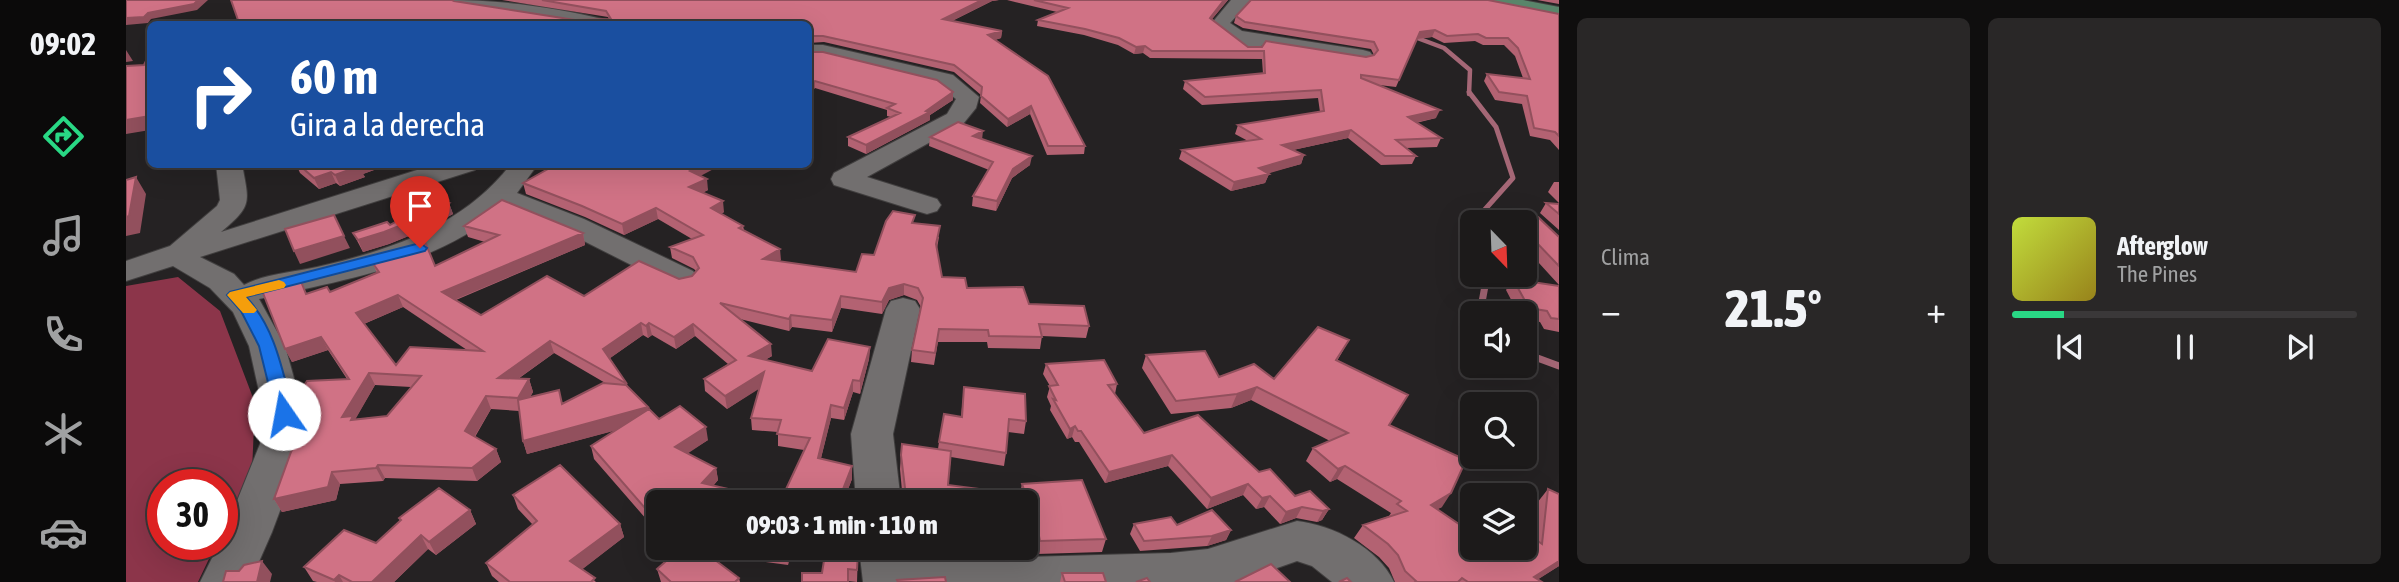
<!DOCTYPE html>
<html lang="es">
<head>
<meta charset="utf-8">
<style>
	body { margin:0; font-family:"Asap Condensed",sans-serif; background:#292727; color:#f1f3f6; height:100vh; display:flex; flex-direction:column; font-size:26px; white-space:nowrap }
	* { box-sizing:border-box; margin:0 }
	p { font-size:23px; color:#a0a1a2 }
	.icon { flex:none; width:38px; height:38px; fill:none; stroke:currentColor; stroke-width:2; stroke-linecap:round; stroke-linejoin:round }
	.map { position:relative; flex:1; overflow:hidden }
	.drawer { display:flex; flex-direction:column; gap:18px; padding:18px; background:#0f0e0e; width:840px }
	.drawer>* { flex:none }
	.guide { position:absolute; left:21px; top:21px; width:665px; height:147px; border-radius:10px; box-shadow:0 7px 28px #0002,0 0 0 2px #3a3839; background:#1a4fa0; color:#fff; overflow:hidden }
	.needle { width:46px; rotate:157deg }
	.buttons { position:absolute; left:1334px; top:210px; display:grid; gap:14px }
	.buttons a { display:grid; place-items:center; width:77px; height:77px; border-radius:10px; background:#1c1a1a; box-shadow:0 7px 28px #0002,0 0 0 2px #3a3839; font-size:35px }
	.speed { position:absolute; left:21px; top:469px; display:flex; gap:14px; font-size:35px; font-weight:700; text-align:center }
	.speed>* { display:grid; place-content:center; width:91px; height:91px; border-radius:50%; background:#1c1a1a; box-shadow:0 7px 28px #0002,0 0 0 2px #3a3839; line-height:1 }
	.speed .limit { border:10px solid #d22; background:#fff; color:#111 }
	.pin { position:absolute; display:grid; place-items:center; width:60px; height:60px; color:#fff; margin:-72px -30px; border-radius:50% 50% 50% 0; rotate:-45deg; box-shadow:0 0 7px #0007 }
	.pin .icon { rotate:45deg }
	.me { position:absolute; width:77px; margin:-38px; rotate:348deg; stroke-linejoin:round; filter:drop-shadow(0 0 5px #0008) }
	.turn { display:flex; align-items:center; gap:24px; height:147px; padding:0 28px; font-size:32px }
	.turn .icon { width:91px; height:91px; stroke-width:2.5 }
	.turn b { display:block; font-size:49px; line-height:60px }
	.big { font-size:52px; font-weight:800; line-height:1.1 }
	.drawer .card { flex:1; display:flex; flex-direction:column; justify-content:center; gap:10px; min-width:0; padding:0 24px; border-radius:10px; background:#292727 }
	.song { display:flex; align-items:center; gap:21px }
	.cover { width:84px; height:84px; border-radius:10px; background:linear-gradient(135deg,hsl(70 70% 55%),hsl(50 70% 35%)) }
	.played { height:7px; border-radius:4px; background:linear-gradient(90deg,#29d885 15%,#3a3839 15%) }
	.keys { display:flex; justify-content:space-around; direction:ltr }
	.heat { display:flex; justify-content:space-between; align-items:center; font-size:38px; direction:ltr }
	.drawer .tiles { flex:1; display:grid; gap:18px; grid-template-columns:repeat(2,1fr) }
	.trip { position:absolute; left:520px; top:490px; width:392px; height:70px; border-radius:10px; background:#1c1a1a; box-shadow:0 7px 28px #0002,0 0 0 2px #3a3839; font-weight:800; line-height:70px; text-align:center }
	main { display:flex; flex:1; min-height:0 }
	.dock { display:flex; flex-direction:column; width:126px; justify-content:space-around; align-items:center; background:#0b0a0a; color:#a0a1a2 }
	.dock .icon { width:49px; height:49px }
	.dock .selected { color:#29d885 }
	.dock b { font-size:32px; color:#f1f3f6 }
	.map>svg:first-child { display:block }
	.forest { fill:#8c354a }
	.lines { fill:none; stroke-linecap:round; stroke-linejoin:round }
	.stream-far2 { stroke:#a56776; stroke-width:4.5 }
	.stream-far1 { stroke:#a56776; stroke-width:5 }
	.stream { stroke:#a56776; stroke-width:7 }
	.minor-casing { stroke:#413f3f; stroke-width:2 }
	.major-casing { stroke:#413f3f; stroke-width:2 }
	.minor { fill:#726f6f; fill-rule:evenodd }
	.major { fill:#59856a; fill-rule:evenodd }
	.wall { fill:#b36272; fill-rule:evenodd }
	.shaded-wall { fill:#92505d }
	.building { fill:#d07285; stroke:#92505d; stroke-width:2; fill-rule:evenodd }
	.route { fill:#1a73e8; stroke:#114b97; stroke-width:2 }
	.slow { fill:#f59e0b }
</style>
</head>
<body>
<main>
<nav class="dock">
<b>09:02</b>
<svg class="icon selected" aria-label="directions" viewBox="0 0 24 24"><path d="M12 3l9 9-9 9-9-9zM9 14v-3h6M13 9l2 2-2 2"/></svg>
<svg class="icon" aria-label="music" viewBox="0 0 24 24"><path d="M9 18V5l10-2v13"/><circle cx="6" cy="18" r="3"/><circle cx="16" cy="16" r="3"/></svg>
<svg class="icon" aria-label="phone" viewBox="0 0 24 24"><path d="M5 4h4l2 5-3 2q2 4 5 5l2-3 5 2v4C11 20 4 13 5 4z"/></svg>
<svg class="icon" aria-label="climate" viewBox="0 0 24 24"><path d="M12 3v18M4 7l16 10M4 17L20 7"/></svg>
<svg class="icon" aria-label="car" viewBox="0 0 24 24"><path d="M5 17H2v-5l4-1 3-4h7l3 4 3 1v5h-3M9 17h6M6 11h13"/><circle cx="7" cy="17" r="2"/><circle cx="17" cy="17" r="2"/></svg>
</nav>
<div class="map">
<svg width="1433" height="582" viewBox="0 0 1433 582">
	<rect width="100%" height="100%" fill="#252223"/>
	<!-- forest -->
	<path class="forest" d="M52 277 94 311 129 403 126 471 96 532V485H37V544H90L72 582H0V286Z"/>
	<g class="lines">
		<!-- stream-far2 -->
		<path class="stream-far2" d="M1286 36 1318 48 1344 70 1343 94"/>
		<!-- stream-far1 -->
		<path class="stream-far1" d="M1343 92 1370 127 1387 178 1354 215"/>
		<!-- stream -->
		<path class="stream" d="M1354 214 1355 222
			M1354 313 1361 275
			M1398 353 1433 366"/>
		<defs>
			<path id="minor" d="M322 0C375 0 429 7 481 20L484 24H451L330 5Z
				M1105 0H1125L1104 23 1116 31 1237 50 1244 52 1247 56 1244 60 1237 62 1136 45 1134 51H1120L1085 24Z
				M682 45H697L827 75 853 97 850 108 837 124 741 177 811 199 815 205 811 211 801 214 791 211 708 185 705 179 708 173 821 114 830 99 812 85 697 57H682Z
				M90 164H116C123 203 127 205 95 232L310 164H353L349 170 74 257 108 274 118 285C138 274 168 272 191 267 265 250 337 226 385 164H412L391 193 458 219 567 271 572 278 567 285 556 288 545 285 438 231 377 208C310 266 217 280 133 299L159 346 178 414 176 444 167 476 146 532 124 582H74L93 544H96V538L134 444 138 414 123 346 107 312 84 288 47 266 0 281V261L44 246 91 206 94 200Z
				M777 298 789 301 794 309 767 434 775 502H730L725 434 760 309 765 301Z
				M1171 521C1207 525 1252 548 1268 582H1206L1186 566 1171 561 1112 582H737L733 548H781L783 560 1045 553 1082 549Z"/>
			<path id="major" d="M1357 0H1397L1433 7V19L1360 4Z"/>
		</defs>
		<!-- minor casing -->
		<use href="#minor" class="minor-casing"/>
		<!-- major casing -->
		<use href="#major" class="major-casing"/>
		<!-- minor -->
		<use href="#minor" class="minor"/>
		<!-- major -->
		<use href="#major" class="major"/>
	</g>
	<!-- wall -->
	<path class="wall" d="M376 0H873L866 1 826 21 876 31 875 38 869 40 959 146 958 154 921 155 904 114 881 127 854 103 855 95 828 72 698 42 682 43V24H114L112 20 328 1 449 20 483 19 482 17Z
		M881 0H1102L1086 19 1122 47 1240 57 1248 55 1245 49 1117 28 1108 23 1110 16 1433 14V150L1424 140 1404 136 1396 104 1369 100 1358 81 1361 74 1397 78 1389 56 1378 45H1357L1349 41 1318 43 1306 37 1291 39 1270 87 1253 85 1310 118 1290 123 1315 138 1311 147 1280 148 1290 156 1286 164 1255 165 1222 138 1167 150 1178 155 1175 164 1141 173 1143 174 1139 183 1105 191 1053 159 1056 150 1122 141 1109 134 1112 125 1194 112 1192 98 1076 105 1057 89 1059 81 1137 74 1136 59 1024 58 1017 53 1008 54 992 45 958 35 911 26 912 20 931 12Z
		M1411 0H1433V4Z
		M682 52 827 92V100L804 115V120L740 154 722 146V137L765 117 761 116V110L689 88 682 93Z
		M804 137 856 139 904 165 886 178 870 211 846 206 847 196 863 170 803 146Z
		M170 164H246L248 170 237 174 239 177 214 186 210 183 193 189 174 173Z
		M575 176 582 190 576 193 598 212 595 214 617 226 618 230 655 260 653 261 730 272 748 255 789 223 813 237 811 248 816 277 841 288 903 304 963 326 960 338 916 336 914 349 862 348 861 342H812L808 365 785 362 786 350 795 307 791 300 778 295 763 300 756 314 715 308 706 332 666 327 663 331 614 319 646 356 639 360 686 371 744 347 743 359 734 394 727 392 718 420 705 418 695 458 726 479 717 502H654L678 450 652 446V432L626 430 625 418 633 388 601 409 579 391 578 379 602 364 569 336 550 349 526 335 522 338 517 335 484 358 501 384 502 387 522 410 533 419 582 440 561 453 590 468 592 480 587 486 615 492 616 502H532V518L528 515 521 520 468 459 465 446 490 430 401 454 397 441 393 411 365 409 349 437 370 449 375 462 351 481 259 478 257 481 214 484 210 500 156 512 148 499 183 414H181L173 401 221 379 202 350 166 362 159 349 181 294 204 292 251 273 246 262 309 266 359 242 342 237 338 226 457 233 459 245 330 300 355 315 566 276 570 271 568 269 546 258 544 247 566 239 532 219 498 235 459 217 400 194 397 183ZM277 307 341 350 270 365 238 324ZM428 353 481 384 437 403 404 397 407 392 403 379H392ZM249 385 285 387 261 416 229 419Z
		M1428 182H1433V203L1422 192Z
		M309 199 323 203 327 214 303 227 293 225 295 231 263 244 237 252 227 233 264 225Z
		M1420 203 1433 204V230L1414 213Z
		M1381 211 1433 237V285L1402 251H1398V222H1375Z
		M1387 279 1433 286V332L1418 329 1414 322 1398 319V313H1392L1380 290Z
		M1223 340 1211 361 1263 425 1316 507 1311 509 1346 548 1406 537 1411 503 1422 489 1433 494V566L1412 579 1416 582H1269L1263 568 1253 557 1228 538 1237 525 1263 516 1265 513 1211 479 1204 482 1180 461 1187 448 1204 441 1125 400 1105 408 1045 414 1016 368 1020 355 1093 377 1148 379Z
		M920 364 991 384 989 394 1018 433 1133 472 1169 496 1203 509 1196 520 1191 522 1170 518 1154 524 1138 507 1130 509 1117 495 1081 509 1042 466 979 483 953 442H949L946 437 941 439 924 410 925 406 921 397 924 386 917 374Z
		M838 387 900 421 898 434 882 432 880 453 878 466 825 457 822 485 894 494 896 484 980 539 976 552 911 554 910 549 896 548H900V502L776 491 774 469 775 455 812 449 813 442 835 417Z
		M387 495 494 524 498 537 456 569 470 582H373L366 576 360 563 407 525 392 509Z
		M344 510 350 524 310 555 302 549 268 582H191L187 581 178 567 250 543 274 521 273 518Z
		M1008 524 1051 525 1105 530 1100 540 1081 546 1014 551 1004 534Z
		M554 548H666L662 565 581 554 613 578 614 582H535L531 569Z
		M732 551 731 582 722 581 696 573Z
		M936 573 980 582H934Z"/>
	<!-- shaded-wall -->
	<path class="shaded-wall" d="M72 0H82L71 10 25 19 22 23 0 25V18Z
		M856 0H873L866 1 816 26 817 19Z
		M1098 0H1102L1082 24 1084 18Z
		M1309 30 1306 37 1291 39 1294 32Z
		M876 31 875 38 862 42V35Z
		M1019 46 1017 53 1008 54 1010 47Z
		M0 50 7 61 0 62Z
		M689 81V88L682 93V85Z
		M827 92V100L804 115V120L740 154V145L800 111Z
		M905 106 904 114 881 127 882 119Z
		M1314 110 1310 118 1278 125 1282 117Z
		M24 116V130L0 134V120Z
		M1225 130 1222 138 1153 153 1156 145Z
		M857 131 856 140 847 136Z
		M1178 155 1175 164 1130 177 1133 168Z
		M906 156 904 165 886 178 870 211 871 201 887 169Z
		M231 164H246L248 170 237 174 239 177 214 186 209 175Z
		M576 164H597L565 181 564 171Z
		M205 172 210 183 193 189 188 178Z
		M1143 174 1139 183 1105 191 1108 182Z
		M10 177 20 194 14 233 0 236V217Z
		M581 179 582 190 565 198 563 187Z
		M597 201 598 212 586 219 585 208Z
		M323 203 327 214 303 227 298 216Z
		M530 208 532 219 498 235 496 224Z
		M291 219 295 231 263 244 237 252 232 240Z
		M457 233 459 245 321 303 316 292Z
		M218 236 224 248 174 264 168 251Z
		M654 249 655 260 638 270 637 259Z
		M778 284V295L763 300 756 314V302L763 288Z
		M272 295 277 307 235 325 230 313Z
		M715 296V308L706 332V320Z
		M665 315 666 327 663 331V319Z
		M515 323 517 335 480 361 477 349Z
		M523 323 526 335 522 338 520 326Z
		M567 324 569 336 550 349 548 337Z
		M195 337 202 350 166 362 159 349Z
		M424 341 428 353 376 390 372 378Z
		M645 344 646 356 624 368 623 356Z
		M744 347 743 359 734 394V381Z
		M638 372 639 385 601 409 599 396Z
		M243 373 249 385 229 420 233 428 216 417Z
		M403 379 407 392 396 411 392 398Z
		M727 380V392L718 420V408Z
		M1131 387 1125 400 1105 408 1111 394Z
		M360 396 365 409 344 444 339 431Z
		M705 405V418L692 470V458Z
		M522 407 525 421 401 454 397 441Z
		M949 426 946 437 941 439 944 429Z
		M580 427 582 440 552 460 549 447Z
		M370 449 375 462 351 481 346 468Z
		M1046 455 1042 466 979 483 983 472Z
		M252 465 259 478 257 481 250 468Z
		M726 466V479L717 502H712Z
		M1219 466 1211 479 1204 482 1212 469Z
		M590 468 592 480 578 496 576 483Z
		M206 472 214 484 210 500 156 512 148 499Z
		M1122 484 1117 495 1081 509 1085 498Z
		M615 492 616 502H610Z
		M1325 493 1316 507 1295 518 1305 505Z
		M1144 496 1138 507 1130 509 1136 498Z
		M525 502 528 515 521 520 518 507Z
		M1176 507 1170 518 1154 524 1160 512Z
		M1203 509 1196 520 1191 522 1197 511Z
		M344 510 350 524 310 555 303 542Z
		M494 524 498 537 449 575 444 561Z
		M1105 530 1100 540 1081 546 1086 536Z
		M295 535 302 549 268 582H246Z
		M662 548H666L662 565 661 552Z
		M136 561 146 574 144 582H131Z
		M1433 561V566L1408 582V577Z
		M213 575 217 582H209L208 580Z"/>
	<!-- building -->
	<path class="building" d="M0 0H72L68 4 22 13 18 17 0 18Z
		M105 0H326L328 1 449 20 485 19 480 11 416 0H856L817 19 876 31 862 35 922 76 959 146H922L905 106 882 119 855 96 856 87 828 65 697 36H682V24H127L112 20Z
		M908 0H1098L1084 18 1122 47H1136L1140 41 1240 57 1248 55 1252 50 1248 42 1119 22 1110 16 1125 0H1362L1433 14V136L1429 132 1408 128 1401 96 1373 92 1361 74 1404 79 1392 48 1382 38H1360L1352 34 1321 36 1309 30 1294 32 1273 80 1235 75V78L1314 110 1282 117 1315 138 1270 140 1290 156H1259L1225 130 1156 145 1178 155 1133 168 1143 174 1108 182 1056 150 1135 139 1112 125 1198 111 1195 90 1079 97 1059 81 1139 73 1138 51H1026L1019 46 1010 47 993 38 959 29 912 20 942 8Z
		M682 52H697L811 80 827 92 800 111 804 112 740 145 722 137 774 113 761 108 769 104 689 81 682 85Z
		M21 59 24 61V116L0 120V66L18 65Z
		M832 122 857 131 847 136 906 156 887 169 871 201 847 196 867 162 804 137Z
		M172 164H232L234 166 209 175 205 172 188 178Z
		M431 164H576L564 171 581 179 563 187 597 201 585 208 617 226 613 228 654 249 637 259 730 272 736 254 748 255 760 221 767 211 789 215 786 223 814 226 810 244 816 277 839 278 841 288 897 287 903 304 958 306 963 326 913 324 916 337 863 336 862 330 813 329 809 353 786 350 797 298 792 288 778 284 763 288 756 302 715 296 706 320 665 315 663 319 594 303 645 344 623 356 686 371 702 339 744 347 734 381 727 380 718 408 705 405 692 458 726 466 712 502H702L674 495 673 502H654L684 438 651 434 655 420 625 418 638 372 599 396 578 379 610 360 567 324 548 337 523 323 520 326 515 323 477 349 501 384 424 341 372 378 403 379 392 398 360 396 339 431 370 449 346 468 252 465 250 468 206 472 202 487 148 499 165 452 189 400 173 401 172 395 181 381 223 379 195 337 159 349 135 288 174 279 180 294 201 287 204 292 253 272 246 262 300 244 309 266 373 235 338 226 376 200 457 233 316 292 355 315 421 276 458 296 513 261 553 279 566 276 573 268 567 257 544 247 577 235 530 208 496 224 456 206 397 183ZM272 295 357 351 284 347 270 365 230 313ZM243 373 295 376 261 416 225 420 227 416 216 417Z
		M10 177 3 216 0 217V180Z
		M309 199 323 203 298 216 288 213 291 219 258 232 232 240 227 233 261 222 264 225Z
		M1420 203 1433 204V214Z
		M1381 211 1412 217 1433 237V266L1409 241 1398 239V222H1386Z
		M208 215 218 236 168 251 159 229Z
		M1387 279 1433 286V319L1425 318 1421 311 1403 308Z
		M1192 327 1223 340 1210 360 1282 395 1263 425 1340 460 1325 493 1305 505 1346 533V548H1398V531L1416 544 1422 489 1433 494V561L1408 577 1416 582H1342L1336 578 1332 582H1289L1290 581 1279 571 1272 555 1262 544 1237 525 1281 511 1271 504 1275 501 1219 466 1212 469 1187 448 1222 433 1131 387 1111 394 1050 401 1020 355 1079 351 1093 377 1128 364 1148 379Z
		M978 360 991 384 982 385 1018 433 1072 415 1133 472 1144 469 1169 496 1184 491 1203 509 1197 511 1176 507 1160 512 1144 496 1136 498 1122 484 1085 498 1046 455 983 472 955 431H952L949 426 944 429 927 399 930 400 923 386 932 385 920 364Z
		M477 383 500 385 522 407 397 441 392 400 433 390 436 404Z
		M838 387 899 394 900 421 883 419 880 453 813 442 818 414 836 417Z
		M554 406 580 427 549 447 590 468 576 483 615 492 610 502H532V508L525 502 518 507 465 446 523 409 533 419Z
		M776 444 825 451 822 485 900 495 896 484 956 480 980 539 914 541 913 536 900 534V502H764L766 491H776L779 488 775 455Z
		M434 465 494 524 444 561 469 578 465 582H384L360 563 411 521 387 495Z
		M313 488 344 510 303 542 295 535 246 582H226L213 575 208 580 178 567 218 530 250 543 275 520 273 518Z
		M1086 510 1105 530 1086 536 1018 541 1008 524 1045 517 1051 525Z
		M555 548H573L613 578 609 582H545L531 569Z
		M629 548H662L661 552Z
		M700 548 732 551 731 570 722 569V582H676V573H696Z
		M136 561 131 582H97L100 571H113L118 565Z
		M1145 564 1164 582H1109Z
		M936 573H977L980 582H939Z
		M819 577 820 582H772L771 580Z
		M1021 578 1024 582H1010Z
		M1221 578 1225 582H1213Z"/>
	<!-- route -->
	<path class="route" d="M294 243 301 248 299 251 120 297C150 328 157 374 168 414L165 419H151L133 346 115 311 101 295 104 292Z"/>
	<!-- slow -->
	<path class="slow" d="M153 280 158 282 160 285 158 288 120 297 131 310 128 313H117L101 295 104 292Z"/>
</svg>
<div class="buttons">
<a><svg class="needle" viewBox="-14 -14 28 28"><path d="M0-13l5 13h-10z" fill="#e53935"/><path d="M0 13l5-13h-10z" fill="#a0a1a2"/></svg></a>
<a><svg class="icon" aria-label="sound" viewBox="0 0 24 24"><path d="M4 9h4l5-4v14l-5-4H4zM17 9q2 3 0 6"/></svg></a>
<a><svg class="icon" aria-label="search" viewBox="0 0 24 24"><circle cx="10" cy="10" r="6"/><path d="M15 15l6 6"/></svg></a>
<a><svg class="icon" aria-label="layers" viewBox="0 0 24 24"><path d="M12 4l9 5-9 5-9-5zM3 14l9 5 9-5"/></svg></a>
</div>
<div class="speed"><div class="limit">30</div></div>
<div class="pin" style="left:294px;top:248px;background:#d93025"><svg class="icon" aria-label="arrive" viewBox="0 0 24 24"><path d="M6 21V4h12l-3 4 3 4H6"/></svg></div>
<svg class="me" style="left:158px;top:414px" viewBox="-20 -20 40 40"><circle r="19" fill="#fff"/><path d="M0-13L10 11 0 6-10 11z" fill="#1a73e8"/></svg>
<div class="trip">09:03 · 1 min · 110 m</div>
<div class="guide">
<div class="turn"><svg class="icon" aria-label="right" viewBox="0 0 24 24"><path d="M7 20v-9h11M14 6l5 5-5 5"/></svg><div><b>60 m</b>Gira a la derecha</div></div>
</div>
</div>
<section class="drawer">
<div class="tiles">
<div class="card"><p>Clima</p>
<div class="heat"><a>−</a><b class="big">21.5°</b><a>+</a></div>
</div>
<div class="card">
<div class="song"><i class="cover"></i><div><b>Afterglow</b><p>The Pines</p></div></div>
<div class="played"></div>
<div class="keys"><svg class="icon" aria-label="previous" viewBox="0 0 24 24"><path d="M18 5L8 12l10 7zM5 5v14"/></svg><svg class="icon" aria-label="pause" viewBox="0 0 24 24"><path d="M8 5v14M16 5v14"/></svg><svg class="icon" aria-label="next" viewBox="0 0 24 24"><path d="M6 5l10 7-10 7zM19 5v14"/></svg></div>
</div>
</div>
</section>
</main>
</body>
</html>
